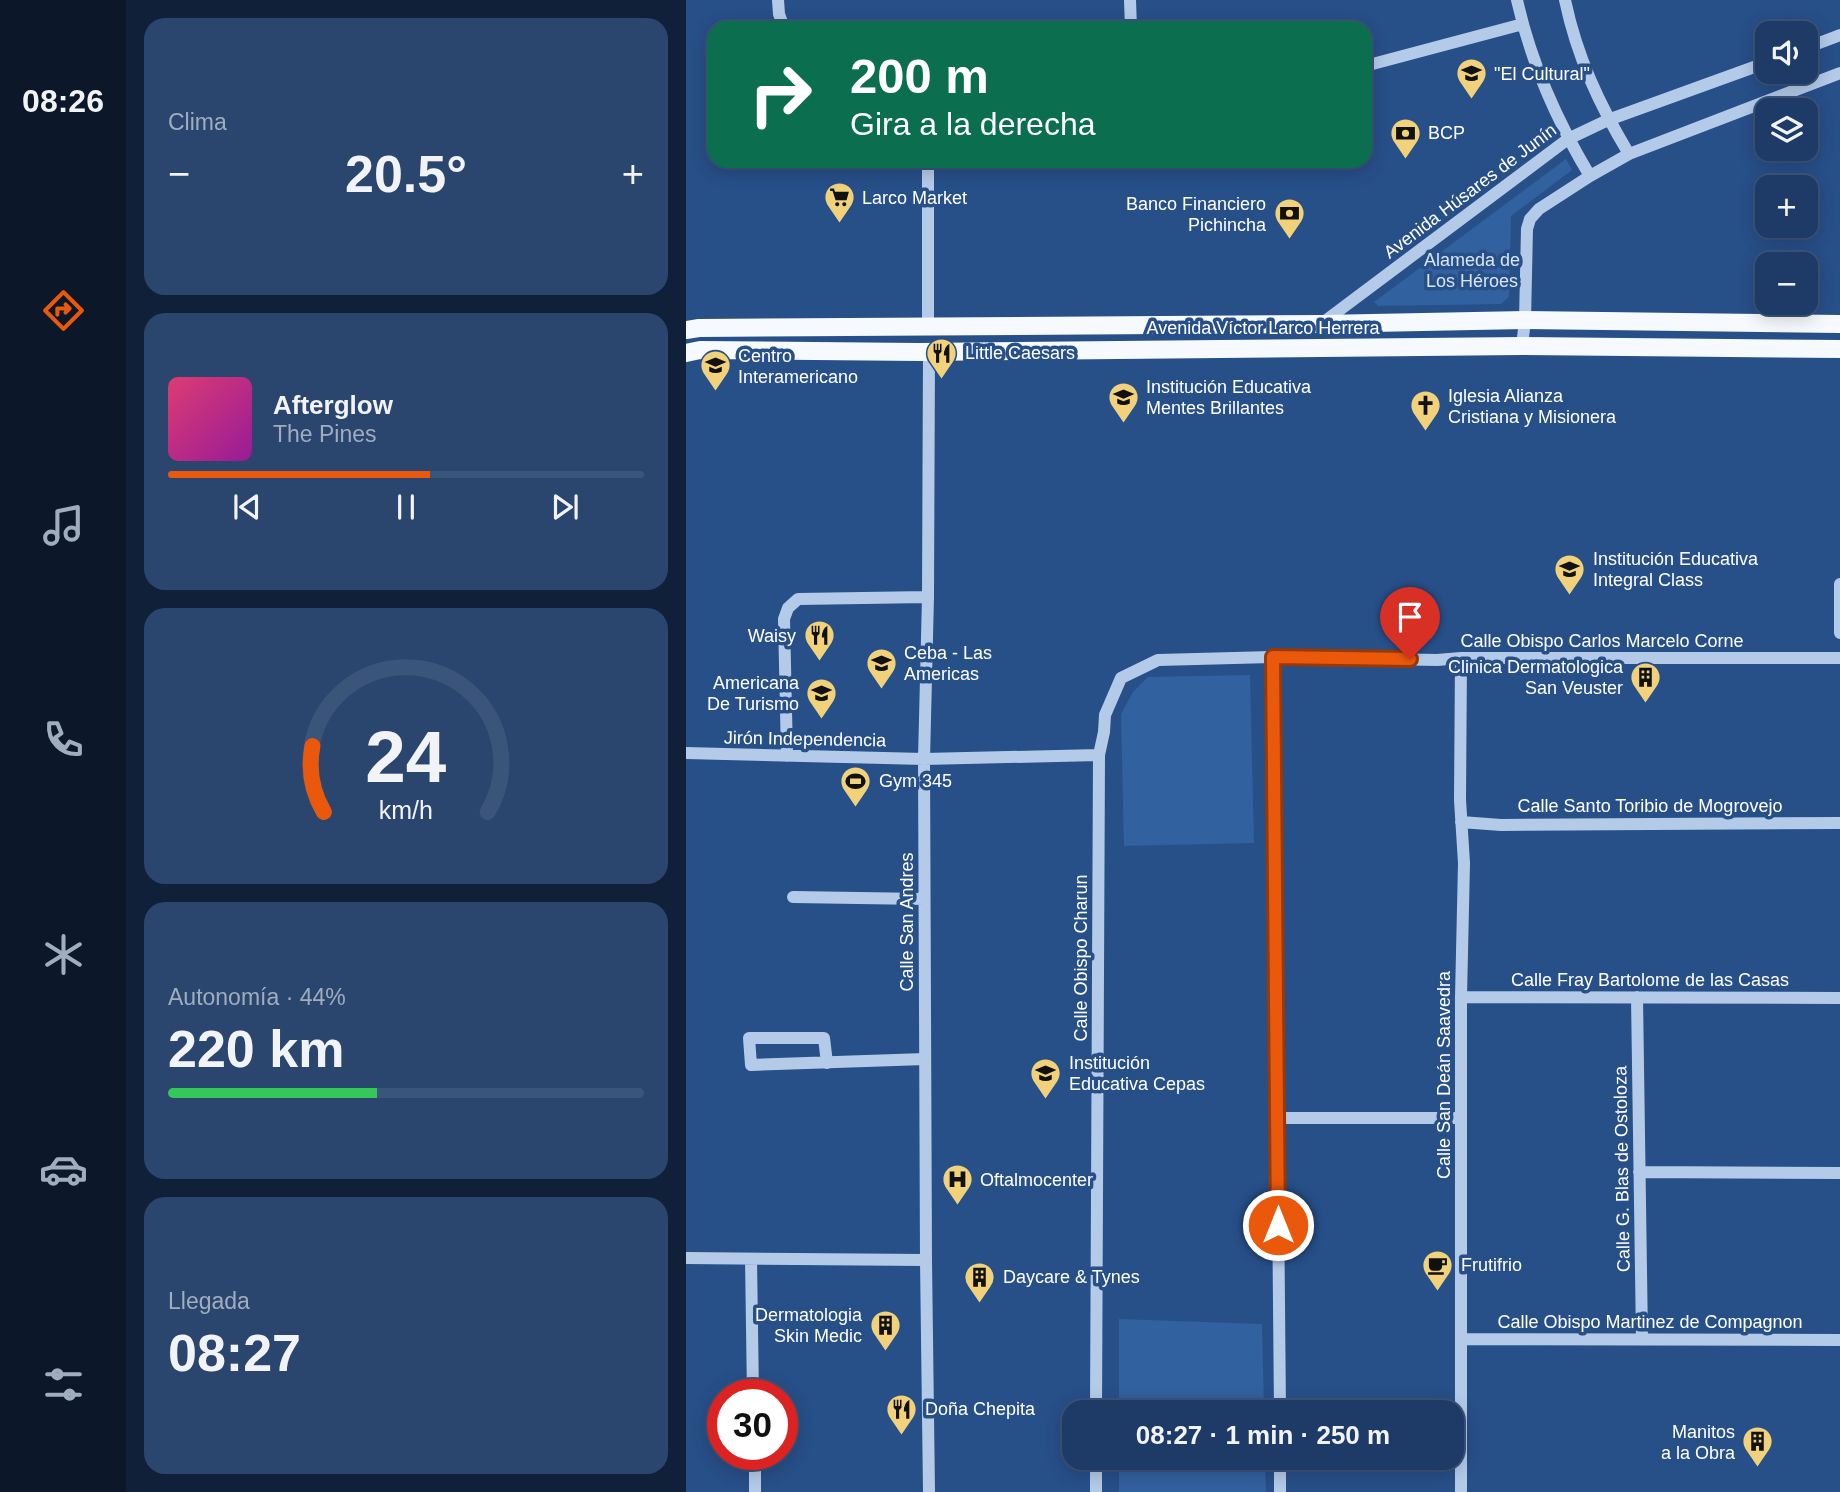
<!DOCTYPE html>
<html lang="es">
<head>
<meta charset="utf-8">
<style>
	body { margin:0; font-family:Helvetica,sans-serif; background:#2a466f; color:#f1f3f6; height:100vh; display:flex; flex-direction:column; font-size:26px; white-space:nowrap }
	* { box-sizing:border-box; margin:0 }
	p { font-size:23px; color:#a0adbf }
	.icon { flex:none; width:38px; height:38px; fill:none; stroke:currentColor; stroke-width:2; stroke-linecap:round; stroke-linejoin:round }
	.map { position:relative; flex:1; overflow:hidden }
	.panel { display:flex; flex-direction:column; gap:18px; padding:18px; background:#102038; width:560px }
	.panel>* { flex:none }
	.hud { position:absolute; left:21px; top:21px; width:665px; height:147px; border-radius:21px; box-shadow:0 4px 18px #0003,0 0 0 2px #3b557a; background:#0b6e4f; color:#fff; overflow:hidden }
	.tools { position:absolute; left:1069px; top:21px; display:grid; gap:14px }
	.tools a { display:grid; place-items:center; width:63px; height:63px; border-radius:14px; background:#1d3b66; box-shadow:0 4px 18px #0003,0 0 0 2px #3b557a; font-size:35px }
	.speed { position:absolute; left:21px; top:1379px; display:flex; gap:14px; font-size:35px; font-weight:700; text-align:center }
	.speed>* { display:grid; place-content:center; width:91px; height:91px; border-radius:50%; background:#1d3b66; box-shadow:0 4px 18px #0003,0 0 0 2px #3b557a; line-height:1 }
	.speed .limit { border:10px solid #d22; background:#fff; color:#111 }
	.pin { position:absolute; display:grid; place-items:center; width:60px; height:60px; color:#fff; margin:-72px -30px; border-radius:50% 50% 50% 0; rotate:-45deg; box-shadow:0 0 7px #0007 }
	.pin .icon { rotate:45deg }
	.me { position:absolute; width:77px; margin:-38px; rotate:0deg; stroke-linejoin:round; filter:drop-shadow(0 0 5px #0008) }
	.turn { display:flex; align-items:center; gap:24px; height:147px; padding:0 28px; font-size:32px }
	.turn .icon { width:91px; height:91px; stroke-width:2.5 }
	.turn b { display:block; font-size:49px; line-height:60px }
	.big { font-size:52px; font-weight:600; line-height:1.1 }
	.panel .widget { flex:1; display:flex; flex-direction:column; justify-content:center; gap:10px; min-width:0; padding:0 24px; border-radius:21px; background:#2a466f }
	.panel .dial { align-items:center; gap:0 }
	.dial svg { height:182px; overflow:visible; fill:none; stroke:#3b557a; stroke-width:7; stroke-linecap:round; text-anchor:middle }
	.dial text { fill:#f1f3f6; stroke:none }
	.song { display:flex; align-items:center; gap:21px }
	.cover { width:84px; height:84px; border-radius:10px; background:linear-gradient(135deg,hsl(340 70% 55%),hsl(300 70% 35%)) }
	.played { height:7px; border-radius:4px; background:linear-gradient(90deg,#ea580c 55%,#3b557a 55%) }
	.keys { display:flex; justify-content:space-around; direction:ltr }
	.heat { display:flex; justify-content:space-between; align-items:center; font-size:38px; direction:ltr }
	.charge { height:10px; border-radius:5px; background:linear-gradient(90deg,#34c759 44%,#3b557a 0) }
	.trip { position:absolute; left:376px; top:1400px; width:402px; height:70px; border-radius:21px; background:#1d3b66; box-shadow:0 4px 18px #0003,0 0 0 2px #3b557a; font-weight:600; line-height:70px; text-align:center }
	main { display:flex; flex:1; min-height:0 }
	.tab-bar { display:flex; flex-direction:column; width:126px; justify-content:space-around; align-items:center; background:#0c1829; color:#a0adbf }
	.tab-bar .icon { width:49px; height:49px }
	.tab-bar .on { color:#ea580c }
	.tab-bar b { font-size:32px; color:#f1f3f6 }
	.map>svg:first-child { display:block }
	.green { fill:#32619f }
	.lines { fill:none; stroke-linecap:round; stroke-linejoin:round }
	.minor { stroke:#b4cae9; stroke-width:12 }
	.major { stroke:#f6f9fe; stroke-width:18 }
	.route-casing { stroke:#983908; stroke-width:18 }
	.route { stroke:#ea580c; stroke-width:12 }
	.labels { text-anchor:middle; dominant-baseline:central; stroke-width:7; stroke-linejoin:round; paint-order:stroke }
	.poi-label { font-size:18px; fill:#fff; stroke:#274f88; text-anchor:start }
	.street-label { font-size:18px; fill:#fff; stroke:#274f88 }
	.park-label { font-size:18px; fill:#d8e5f7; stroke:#274f88 }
</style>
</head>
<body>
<main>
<nav class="tab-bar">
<b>08:26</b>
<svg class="icon on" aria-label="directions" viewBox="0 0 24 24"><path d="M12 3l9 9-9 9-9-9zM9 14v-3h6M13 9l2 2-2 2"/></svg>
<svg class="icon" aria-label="music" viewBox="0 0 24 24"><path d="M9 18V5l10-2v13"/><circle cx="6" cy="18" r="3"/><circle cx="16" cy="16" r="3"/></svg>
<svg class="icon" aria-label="phone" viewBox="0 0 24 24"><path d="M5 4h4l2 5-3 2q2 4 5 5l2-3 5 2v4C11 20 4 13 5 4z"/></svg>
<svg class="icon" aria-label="climate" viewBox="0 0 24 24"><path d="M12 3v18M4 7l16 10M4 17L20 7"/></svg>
<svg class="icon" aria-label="car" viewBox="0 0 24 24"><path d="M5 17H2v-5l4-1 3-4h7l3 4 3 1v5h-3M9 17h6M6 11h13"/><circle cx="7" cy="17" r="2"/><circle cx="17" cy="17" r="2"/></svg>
<svg class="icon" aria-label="filters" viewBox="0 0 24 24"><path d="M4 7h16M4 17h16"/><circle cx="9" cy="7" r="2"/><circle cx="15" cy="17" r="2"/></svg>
</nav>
<section class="panel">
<div class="widget"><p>Clima</p>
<div class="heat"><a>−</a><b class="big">20.5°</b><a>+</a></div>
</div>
<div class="widget">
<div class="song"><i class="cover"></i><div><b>Afterglow</b><p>The Pines</p></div></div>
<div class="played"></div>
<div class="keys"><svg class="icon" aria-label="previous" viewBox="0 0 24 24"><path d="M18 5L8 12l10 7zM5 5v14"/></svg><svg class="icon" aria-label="pause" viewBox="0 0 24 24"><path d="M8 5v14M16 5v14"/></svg><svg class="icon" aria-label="next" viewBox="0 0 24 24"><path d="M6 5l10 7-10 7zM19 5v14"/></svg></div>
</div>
<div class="widget dial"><svg viewBox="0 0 100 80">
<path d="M14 69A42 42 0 1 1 86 69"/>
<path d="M14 69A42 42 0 0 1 9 40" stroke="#ea580c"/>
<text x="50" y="56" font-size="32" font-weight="700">24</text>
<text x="50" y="72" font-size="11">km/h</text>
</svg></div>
<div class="widget"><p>Autonomía · 44%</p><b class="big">220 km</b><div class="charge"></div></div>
<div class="widget"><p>Llegada</p><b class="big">08:27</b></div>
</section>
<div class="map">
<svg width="1154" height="1492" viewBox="0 0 1154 1492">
	<rect width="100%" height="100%" fill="#274f88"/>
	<!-- green -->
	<path class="green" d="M880 159 886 170 825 216 823 297 815 304 692 306 688 302Z
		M564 675 568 843 438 846 435 714 447 692 462 677Z
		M433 1319 576 1324 578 1412H433Z
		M433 1458H579L580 1492H433Z"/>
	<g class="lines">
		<!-- minor -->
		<path class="minor" d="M92 0 93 14 98 28
			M444 0 445 28
			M831 0C845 63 871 121 904 176
			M879 0C891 57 913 104 943 154
			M1120 48 1154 35
			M679 66 837 24
			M635 324 882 139 922 120 1082 62
			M242 327V161
			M836 346 839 320 841 229 844 219 853 209 904 176 943 154 1154 73
			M243 351 242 597 238 759 240 1260 243 1492
			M1154 584V633
			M587 657 594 1412
			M775 658 774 800 778 863 775 997V1492
			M0 753 238 759 413 755
			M101 756 98 619 102 608 112 599 242 597
			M775 822 815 825 1154 823
			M107 897 238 899
			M775 997 1154 998
			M951 997 956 1339
			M141 1063 138 1038H63L65 1065 239 1059
			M591 1118H775
			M953 1172 1154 1173
			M0 1258 240 1260
			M65 1259 67 1395
			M775 1339 1154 1340
			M410 1412 413 755 418 732 419 715 435 678 472 660 587 657 751 660 775 658H1154
			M69 1454V1492
			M594 1458V1492
			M410 1492V1458"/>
		<!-- major -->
		<path class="major" d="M0 330 13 328 635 324 839 320 1154 324
			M0 353 14 350 233 352 836 346 1154 349"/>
	</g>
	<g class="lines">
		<defs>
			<path id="route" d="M592 1225 587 657 724 659"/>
		</defs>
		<!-- route casing -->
		<use href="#route" class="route-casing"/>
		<!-- route -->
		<use href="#route" class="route"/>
	</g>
	<!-- icons -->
	<defs>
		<symbol id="university-pin" viewBox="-11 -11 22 30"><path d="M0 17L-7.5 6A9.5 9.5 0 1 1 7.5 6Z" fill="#f1d17a" stroke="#274f88"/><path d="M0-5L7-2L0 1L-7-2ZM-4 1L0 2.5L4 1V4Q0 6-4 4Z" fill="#111"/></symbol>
		<symbol id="bank-pin" viewBox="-11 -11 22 30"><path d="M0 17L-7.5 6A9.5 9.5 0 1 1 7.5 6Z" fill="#f1d17a" stroke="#274f88"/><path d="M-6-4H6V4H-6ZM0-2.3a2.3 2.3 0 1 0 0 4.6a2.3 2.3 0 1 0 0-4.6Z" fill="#111"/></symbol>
		<symbol id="supermarket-pin" viewBox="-11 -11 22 30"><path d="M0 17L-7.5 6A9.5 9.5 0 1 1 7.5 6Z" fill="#f1d17a" stroke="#274f88"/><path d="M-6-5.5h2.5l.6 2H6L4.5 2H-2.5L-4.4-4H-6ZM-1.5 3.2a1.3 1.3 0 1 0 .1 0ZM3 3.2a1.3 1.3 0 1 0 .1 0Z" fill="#111"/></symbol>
		<symbol id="restaurant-pin" viewBox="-11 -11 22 30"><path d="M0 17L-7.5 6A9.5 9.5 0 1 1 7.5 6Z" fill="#f1d17a" stroke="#274f88"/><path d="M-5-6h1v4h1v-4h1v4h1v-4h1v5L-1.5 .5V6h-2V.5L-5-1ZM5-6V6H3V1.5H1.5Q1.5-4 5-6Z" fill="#111"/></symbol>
		<symbol id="school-pin" viewBox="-11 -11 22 30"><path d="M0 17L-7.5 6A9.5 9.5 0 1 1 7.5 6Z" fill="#f1d17a" stroke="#274f88"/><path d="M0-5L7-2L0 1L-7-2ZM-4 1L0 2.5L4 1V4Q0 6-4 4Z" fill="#111"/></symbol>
		<symbol id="church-pin" viewBox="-11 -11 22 30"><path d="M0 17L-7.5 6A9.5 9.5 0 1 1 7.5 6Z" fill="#f1d17a" stroke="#274f88"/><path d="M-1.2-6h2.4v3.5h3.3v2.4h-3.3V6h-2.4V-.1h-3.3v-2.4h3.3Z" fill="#111"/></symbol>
		<symbol id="building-pin" viewBox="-11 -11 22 30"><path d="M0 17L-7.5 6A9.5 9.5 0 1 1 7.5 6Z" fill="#f1d17a" stroke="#274f88"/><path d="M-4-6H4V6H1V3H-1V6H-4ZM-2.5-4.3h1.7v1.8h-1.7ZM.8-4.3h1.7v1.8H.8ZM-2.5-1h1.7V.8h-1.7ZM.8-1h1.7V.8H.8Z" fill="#111"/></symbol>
		<symbol id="stadium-pin" viewBox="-11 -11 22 30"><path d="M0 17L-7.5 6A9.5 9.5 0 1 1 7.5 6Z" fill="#f1d17a" stroke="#274f88"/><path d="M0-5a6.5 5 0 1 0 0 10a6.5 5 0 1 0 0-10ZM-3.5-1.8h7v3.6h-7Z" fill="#111"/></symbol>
		<symbol id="hospital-pin" viewBox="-11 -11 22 30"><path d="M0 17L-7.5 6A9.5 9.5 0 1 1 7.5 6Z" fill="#f1d17a" stroke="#274f88"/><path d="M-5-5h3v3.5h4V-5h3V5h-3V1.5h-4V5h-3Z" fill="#111"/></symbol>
		<symbol id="cafe-pin" viewBox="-11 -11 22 30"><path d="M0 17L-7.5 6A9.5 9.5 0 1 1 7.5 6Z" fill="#f1d17a" stroke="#274f88"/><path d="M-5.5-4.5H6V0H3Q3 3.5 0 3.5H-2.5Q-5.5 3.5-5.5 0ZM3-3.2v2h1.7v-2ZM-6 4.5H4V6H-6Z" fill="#111"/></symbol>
	</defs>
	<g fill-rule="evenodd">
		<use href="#university-pin" x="768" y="56" width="35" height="47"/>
		<use href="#bank-pin" x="702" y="116" width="35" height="47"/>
		<use href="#supermarket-pin" x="136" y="180" width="35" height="47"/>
		<use href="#bank-pin" x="586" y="196" width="35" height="47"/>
		<use href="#restaurant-pin" x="238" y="336" width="35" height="47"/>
		<use href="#school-pin" x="12" y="348" width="35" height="47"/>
		<use href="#school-pin" x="420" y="380" width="35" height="47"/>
		<use href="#church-pin" x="722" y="388" width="35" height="47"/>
		<use href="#school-pin" x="866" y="552" width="35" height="47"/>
		<use href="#restaurant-pin" x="116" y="618" width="35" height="47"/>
		<use href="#school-pin" x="178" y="646" width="35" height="47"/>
		<use href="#building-pin" x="942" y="660" width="35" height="47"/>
		<use href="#school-pin" x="118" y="676" width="35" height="47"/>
		<use href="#stadium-pin" x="152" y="764" width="35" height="47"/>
		<use href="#school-pin" x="342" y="1056" width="35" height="47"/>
		<use href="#hospital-pin" x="254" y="1162" width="35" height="47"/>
		<use href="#cafe-pin" x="734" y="1248" width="35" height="47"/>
		<use href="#building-pin" x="276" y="1260" width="35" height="47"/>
		<use href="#building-pin" x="182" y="1308" width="35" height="47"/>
		<use href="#restaurant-pin" x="198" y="1392" width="35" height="47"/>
		<use href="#building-pin" x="1054" y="1424" width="35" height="47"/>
	</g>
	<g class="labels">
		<!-- poi labels -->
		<g class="poi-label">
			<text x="808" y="74">"El Cultural"</text>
			<text x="742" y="133">BCP</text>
			<text x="176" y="198">Larco Market</text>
			<text x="580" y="204" text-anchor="end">Banco Financiero<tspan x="580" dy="21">Pichincha</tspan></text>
			<text x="279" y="353">Little Caesars</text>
			<text x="52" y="356">Centro<tspan x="52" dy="21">Interamericano</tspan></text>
			<text x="460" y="387">Institución Educativa<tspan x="460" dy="21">Mentes Brillantes</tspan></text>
			<text x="762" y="396">Iglesia Alianza<tspan x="762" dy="21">Cristiana y Misionera</tspan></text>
			<text x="907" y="559">Institución Educativa<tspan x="907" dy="21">Integral Class</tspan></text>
			<text x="110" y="636" text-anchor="end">Waisy</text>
			<text x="218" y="653">Ceba - Las<tspan x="218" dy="21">Americas</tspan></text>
			<text x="937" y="667" text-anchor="end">Clinica Dermatologica<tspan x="937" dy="21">San Veuster</tspan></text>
			<text x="113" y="683" text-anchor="end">Americana<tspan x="113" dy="21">De Turismo</tspan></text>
			<text x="193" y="781">Gym 345</text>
			<text x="383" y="1063">Institución<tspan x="383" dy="21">Educativa Cepas</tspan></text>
			<text x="294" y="1180">Oftalmocenter</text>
			<text x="775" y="1265">Frutifrio</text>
			<text x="317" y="1277">Daycare &amp; Tynes</text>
			<text x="176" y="1315" text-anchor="end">Dermatologia<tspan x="176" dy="21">Skin Medic</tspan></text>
			<text x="239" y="1409">Doña Chepita</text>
			<text x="1049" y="1432" text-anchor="end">Manitos<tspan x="1049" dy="21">a la Obra</tspan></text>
		</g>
		<!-- street labels -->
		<g class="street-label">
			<text transform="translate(784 191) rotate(-37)">Avenida Húsares de Junín</text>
			<text x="577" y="328">Avenida Víctor Larco Herrera</text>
			<text x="916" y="641">Calle Obispo Carlos Marcelo Corne</text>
			<text transform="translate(119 739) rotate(1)">Jirón Independencia</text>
			<text x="964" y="806">Calle Santo Toribio de Mogrovejo</text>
			<text transform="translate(221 922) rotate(-90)">Calle San Andres</text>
			<text transform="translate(395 958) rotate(-90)">Calle Obispo Charun</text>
			<text x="964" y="980">Calle Fray Bartolome de las Casas</text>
			<text transform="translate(758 1075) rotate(-90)">Calle San Deán Saavedra</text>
			<text transform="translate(936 1169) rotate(-91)">Calle G. Blas de Ostoloza</text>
			<text x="964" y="1322">Calle Obispo Martinez de Compagnon</text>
		</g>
		<!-- park labels -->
		<g class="park-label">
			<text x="786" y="260">Alameda de<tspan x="786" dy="21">Los Héroes</tspan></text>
		</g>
	</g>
</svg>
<div class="tools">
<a><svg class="icon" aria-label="sound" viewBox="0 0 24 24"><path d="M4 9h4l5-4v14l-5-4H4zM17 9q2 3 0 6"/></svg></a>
<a><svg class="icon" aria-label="layers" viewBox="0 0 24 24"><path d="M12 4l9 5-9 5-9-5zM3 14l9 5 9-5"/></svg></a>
<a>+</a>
<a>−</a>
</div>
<div class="speed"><div class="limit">30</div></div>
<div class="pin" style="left:724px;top:659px;background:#d93025"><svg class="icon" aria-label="arrive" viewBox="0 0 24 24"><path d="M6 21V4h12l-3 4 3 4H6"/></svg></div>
<svg class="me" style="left:592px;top:1225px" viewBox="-20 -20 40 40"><circle r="17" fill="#ea580c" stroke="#fff" stroke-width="3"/><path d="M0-11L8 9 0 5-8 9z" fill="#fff"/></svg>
<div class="trip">08:27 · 1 min · 250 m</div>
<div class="hud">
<div class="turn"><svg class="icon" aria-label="right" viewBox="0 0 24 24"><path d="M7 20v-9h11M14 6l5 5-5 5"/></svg><div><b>200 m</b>Gira a la derecha</div></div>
</div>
</div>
</main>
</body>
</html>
